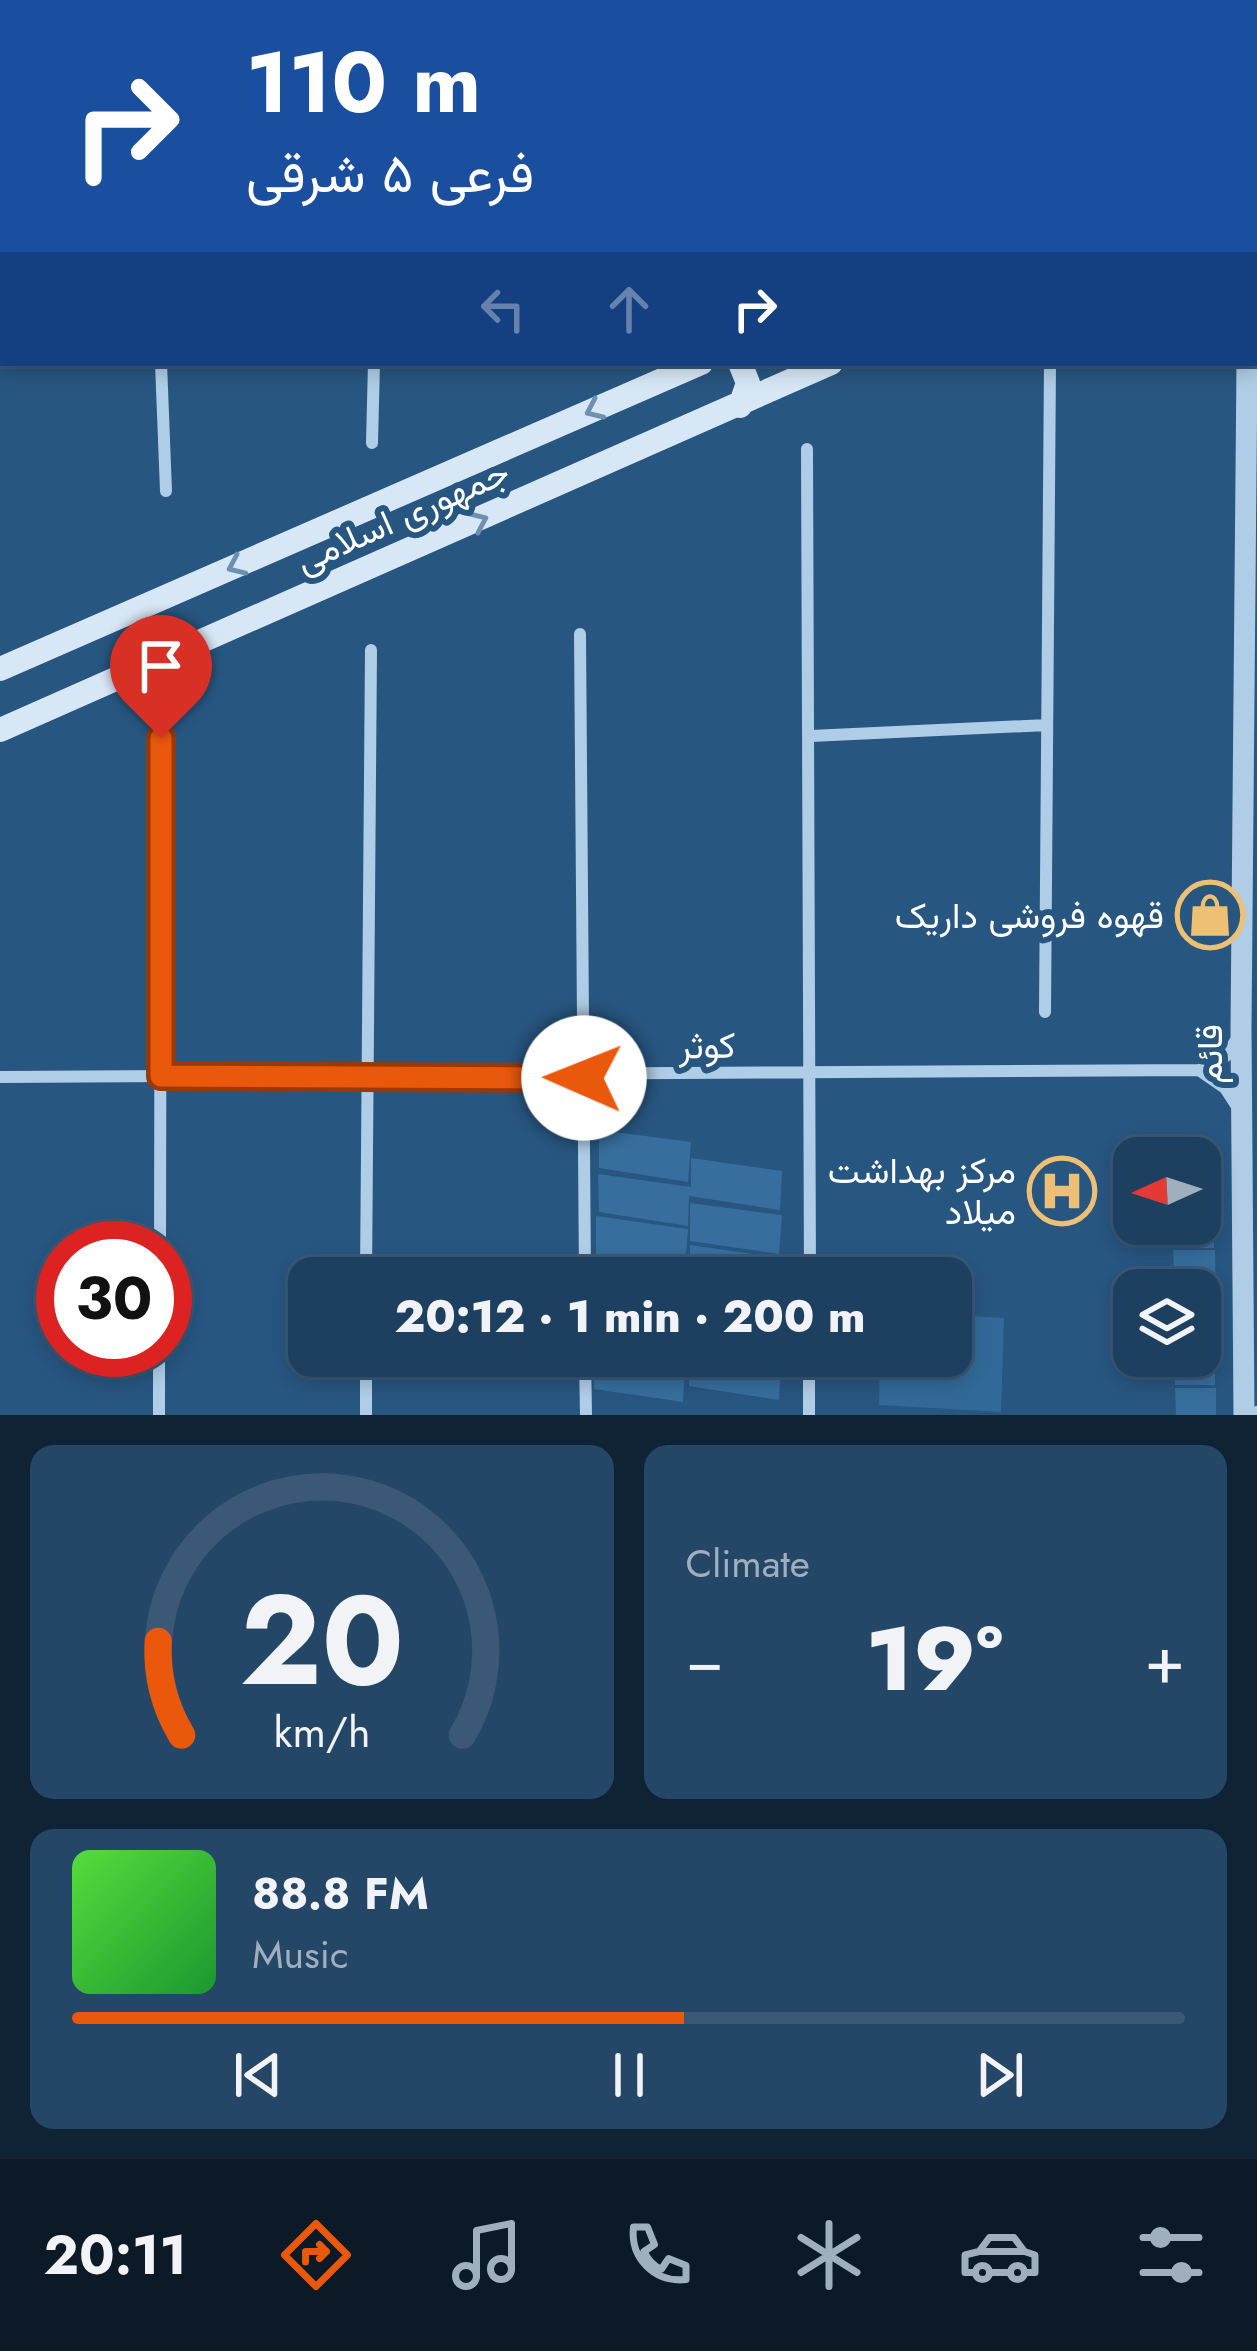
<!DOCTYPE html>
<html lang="en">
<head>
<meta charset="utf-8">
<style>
	body { margin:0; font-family:Jost,Vazirmatn,sans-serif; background:#254767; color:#f1f3f6; height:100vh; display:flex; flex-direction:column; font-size:45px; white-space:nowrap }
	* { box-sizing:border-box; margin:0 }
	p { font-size:39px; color:#a0afbd }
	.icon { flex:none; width:66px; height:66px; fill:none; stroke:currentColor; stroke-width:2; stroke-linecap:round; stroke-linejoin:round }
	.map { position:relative; height:1415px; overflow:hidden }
	.details { display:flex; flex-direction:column; gap:30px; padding:30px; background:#102335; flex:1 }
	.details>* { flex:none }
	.guide { position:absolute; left:0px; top:0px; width:1257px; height:366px; box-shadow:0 6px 18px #0003,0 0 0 3px #3b5976; background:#1a4fa0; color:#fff; overflow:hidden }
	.needle { width:78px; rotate:267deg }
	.fabs { position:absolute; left:1113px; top:1137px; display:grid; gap:24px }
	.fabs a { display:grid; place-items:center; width:108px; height:108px; border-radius:24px; background:#1d4061; box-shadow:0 6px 18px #0003,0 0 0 3px #3b5976; font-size:60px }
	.speed { position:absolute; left:36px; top:1221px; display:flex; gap:24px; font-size:60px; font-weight:700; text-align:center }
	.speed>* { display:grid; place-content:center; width:156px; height:156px; border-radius:50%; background:#1d4061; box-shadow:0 6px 18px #0003,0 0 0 3px #3b5976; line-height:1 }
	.speed .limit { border:18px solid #d22; background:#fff; color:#111 }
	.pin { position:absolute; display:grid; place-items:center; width:102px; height:102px; color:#fff; margin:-123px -51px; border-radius:50% 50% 50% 0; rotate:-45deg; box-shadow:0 0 12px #0007 }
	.pin .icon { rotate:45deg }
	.me { position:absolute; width:132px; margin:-66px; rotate:271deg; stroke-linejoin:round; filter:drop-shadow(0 0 9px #0008) }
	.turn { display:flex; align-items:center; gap:42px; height:252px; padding:0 48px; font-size:54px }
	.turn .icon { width:156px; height:156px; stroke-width:2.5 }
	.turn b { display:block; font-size:84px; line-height:102px }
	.lanes { display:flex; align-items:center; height:114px; padding:0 48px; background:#0003; justify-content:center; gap:60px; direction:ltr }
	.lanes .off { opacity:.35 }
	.big { font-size:90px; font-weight:800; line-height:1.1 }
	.details .card { flex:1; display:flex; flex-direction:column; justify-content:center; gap:18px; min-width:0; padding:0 42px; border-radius:24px; background:#254767 }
	.details .dial { align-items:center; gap:0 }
	.dial svg { height:312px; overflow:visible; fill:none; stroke:#3b5976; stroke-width:7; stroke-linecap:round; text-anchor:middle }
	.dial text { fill:#f1f3f6; stroke:none }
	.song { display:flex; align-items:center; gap:36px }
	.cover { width:144px; height:144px; border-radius:18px; background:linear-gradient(135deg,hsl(110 70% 55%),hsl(130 70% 35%)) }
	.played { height:12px; border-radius:6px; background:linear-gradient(90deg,#ea580c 55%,#3b5976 55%) }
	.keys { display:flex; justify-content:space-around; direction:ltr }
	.heat { display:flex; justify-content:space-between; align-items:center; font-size:66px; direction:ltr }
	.details .tiles { flex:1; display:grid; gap:30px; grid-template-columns:1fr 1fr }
	.card:last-child { grid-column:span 2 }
	.trip { position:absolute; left:288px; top:1257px; width:684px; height:120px; border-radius:24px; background:#1d4061; box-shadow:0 6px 18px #0003,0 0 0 3px #3b5976; font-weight:800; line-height:120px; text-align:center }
	.tab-bar { display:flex; height:192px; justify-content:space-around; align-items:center; background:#0c1a27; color:#a0afbd }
	.tab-bar .icon { width:84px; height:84px }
	.tab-bar .selected { color:#ea580c }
	.tab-bar b { font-size:54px; color:#f1f3f6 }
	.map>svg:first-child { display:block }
	.green { fill:#326998 }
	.building { fill:#376e9d }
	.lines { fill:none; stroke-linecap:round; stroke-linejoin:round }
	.minor { stroke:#afcde6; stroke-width:12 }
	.tertiary { stroke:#afcde6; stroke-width:21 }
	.secondary { stroke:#d8e7f6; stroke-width:24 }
	.oneway { stroke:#6e90b0 }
	.route-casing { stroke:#983908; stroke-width:30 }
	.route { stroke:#ea580c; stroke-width:21 }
	.labels { text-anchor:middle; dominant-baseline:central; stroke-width:12; stroke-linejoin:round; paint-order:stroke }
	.street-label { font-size:36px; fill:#fff; stroke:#275681 }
	.poi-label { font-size:36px; fill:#fff; stroke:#275681; text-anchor:end }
</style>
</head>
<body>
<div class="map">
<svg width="1257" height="1415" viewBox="0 0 1257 1415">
	<rect width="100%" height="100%" fill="#275681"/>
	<!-- green -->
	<path class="green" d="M951 1315 1004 1318 1001 1412 879 1405 880 1356H951Z"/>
	<!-- building -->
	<path class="building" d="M1218 897V930H1178L1177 898Z
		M599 1130 691 1142 688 1182 599 1168Z
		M691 1158 782 1171 780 1210 689 1196 688 1226 599 1212 598 1174 691 1187Z
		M1213 1179V1212H1200V1180Z
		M690 1203 782 1215 779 1254 690 1241Z
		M1200 1215H1214V1248H1174L1173 1224H1200Z
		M596 1216 688 1229 685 1267 596 1254Z
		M690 1245 782 1258 780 1278H690Z
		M1173 1250H1215L1216 1317H1200V1290H1175V1285L1209 1283 1175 1282Z
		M595 1260 687 1273V1278H596Z
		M1215 1352V1385H1175L1174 1356Z
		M594 1356 685 1363 683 1402 594 1389Z
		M689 1356 781 1361 779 1400 689 1386Z
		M1175 1388H1216V1415H1176Z"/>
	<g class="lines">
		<!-- minor -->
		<path class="minor" d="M805 0V3
			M0 341 3 340
			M161 363 166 491
			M372 443 374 363
			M807 449 810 1278
			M580 634 585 1278
			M811 736 1047 725
			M1045 1012 1050 363
			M1199 1070 1225 1088 1236 1105
			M0 1077 1199 1070 1226 1056 1238 1037
			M160 1248 161 738
			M366 1278 371 650
			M366 1356V1415
			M585 1356 586 1415
			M159 1415V1350
			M809 1415V1356
			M1255 1415 1257 1412"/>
		<!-- tertiary -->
		<path class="tertiary" d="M1254 255 1257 239
			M1244 1415 1241 1029 1247 363"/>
		<!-- secondary -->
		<path class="secondary" d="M1254 104 1257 103
			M1254 163 1257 161
			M740 363 748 383 740 406
			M0 669 701 363
			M0 730 831 363"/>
	</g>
	<!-- one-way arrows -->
	<defs><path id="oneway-chevron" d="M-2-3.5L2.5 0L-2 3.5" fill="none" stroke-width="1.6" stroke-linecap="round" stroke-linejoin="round" transform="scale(3)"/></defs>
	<g class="oneway">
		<use href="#oneway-chevron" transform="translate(594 410) rotate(156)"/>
		<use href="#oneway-chevron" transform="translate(479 521) rotate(-24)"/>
		<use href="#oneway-chevron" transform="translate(236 566) rotate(156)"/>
	</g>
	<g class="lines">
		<defs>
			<path id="route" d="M161 738V1076L584 1078"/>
		</defs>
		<!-- route casing -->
		<use href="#route" class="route-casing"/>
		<!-- route -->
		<use href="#route" class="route"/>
	</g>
	<!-- icons -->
	<defs>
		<symbol id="shop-ring" viewBox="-11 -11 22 22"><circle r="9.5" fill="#275681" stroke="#eec074" stroke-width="1.5"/><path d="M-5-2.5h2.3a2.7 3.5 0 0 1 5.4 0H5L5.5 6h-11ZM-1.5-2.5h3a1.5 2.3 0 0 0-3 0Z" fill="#eec074"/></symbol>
		<symbol id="hospital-ring" viewBox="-11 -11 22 22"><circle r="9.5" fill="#275681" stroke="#eec074" stroke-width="1.5"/><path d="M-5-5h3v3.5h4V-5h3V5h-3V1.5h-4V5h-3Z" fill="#eec074"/></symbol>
	</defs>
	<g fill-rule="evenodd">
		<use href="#shop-ring" x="1172" y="877" width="76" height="76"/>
		<use href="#hospital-ring" x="1024" y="1153" width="76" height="76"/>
	</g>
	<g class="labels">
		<!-- street labels -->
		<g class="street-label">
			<text transform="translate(402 515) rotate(-24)">جمهوری اسلامی</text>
			<text transform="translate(707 1045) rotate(-1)">کوثر</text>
			<text transform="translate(1209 1054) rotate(-90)">قائم</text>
		</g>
		<!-- poi labels -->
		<g class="poi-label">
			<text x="1164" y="915">قهوه فروشی داریک</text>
			<text x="1016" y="1170">مرکز بهداشت<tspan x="1016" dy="41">میلاد</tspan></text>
		</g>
	</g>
</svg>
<div class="fabs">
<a><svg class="needle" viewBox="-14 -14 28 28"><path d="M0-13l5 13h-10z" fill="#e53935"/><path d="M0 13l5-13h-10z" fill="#a0afbd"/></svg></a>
<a><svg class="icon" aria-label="layers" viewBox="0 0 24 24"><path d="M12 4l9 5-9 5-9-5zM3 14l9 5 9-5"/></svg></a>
</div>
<div class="speed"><div class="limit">30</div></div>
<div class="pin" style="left:161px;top:738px;background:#d93025"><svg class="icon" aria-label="arrive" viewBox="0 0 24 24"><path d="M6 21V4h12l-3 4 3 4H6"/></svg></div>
<svg class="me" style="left:584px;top:1078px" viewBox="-20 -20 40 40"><circle r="19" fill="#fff"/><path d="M0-13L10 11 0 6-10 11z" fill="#ea580c"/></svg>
<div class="trip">20:12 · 1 min · 200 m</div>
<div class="guide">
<div class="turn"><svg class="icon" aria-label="right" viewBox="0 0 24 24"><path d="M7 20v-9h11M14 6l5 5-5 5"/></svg><div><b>110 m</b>فرعی ۵ شرقی</div></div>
<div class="lanes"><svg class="icon off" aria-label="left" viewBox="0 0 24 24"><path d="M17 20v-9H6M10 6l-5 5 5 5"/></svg><svg class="icon off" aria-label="ahead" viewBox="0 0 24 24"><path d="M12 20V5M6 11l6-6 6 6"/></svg><svg class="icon" aria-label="right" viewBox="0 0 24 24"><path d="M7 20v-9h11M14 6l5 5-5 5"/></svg></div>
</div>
</div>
<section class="details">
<div class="tiles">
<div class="card dial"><svg viewBox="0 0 100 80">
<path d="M14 69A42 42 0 1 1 86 69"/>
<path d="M14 69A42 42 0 0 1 8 45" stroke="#ea580c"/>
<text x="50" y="56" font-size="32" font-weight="700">20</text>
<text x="50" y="72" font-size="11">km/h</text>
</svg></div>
<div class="card"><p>Climate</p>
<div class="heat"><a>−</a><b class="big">19°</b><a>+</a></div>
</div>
<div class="card">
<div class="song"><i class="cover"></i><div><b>88.8 FM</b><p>Music</p></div></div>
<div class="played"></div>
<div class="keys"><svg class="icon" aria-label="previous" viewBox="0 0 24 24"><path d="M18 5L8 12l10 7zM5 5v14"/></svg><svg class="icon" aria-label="pause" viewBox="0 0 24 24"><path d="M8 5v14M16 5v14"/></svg><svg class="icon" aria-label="next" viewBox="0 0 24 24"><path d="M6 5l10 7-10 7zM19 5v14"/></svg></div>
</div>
</div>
</section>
<nav class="tab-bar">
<b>20:11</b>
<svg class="icon selected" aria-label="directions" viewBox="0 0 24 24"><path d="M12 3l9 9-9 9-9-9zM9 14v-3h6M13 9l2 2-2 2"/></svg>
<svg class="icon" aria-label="music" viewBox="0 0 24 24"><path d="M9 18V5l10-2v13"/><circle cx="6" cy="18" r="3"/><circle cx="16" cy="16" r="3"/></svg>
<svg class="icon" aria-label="phone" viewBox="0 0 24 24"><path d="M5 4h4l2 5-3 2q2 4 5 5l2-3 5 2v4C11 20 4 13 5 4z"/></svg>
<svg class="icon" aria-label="climate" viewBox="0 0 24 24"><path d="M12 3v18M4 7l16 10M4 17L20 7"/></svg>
<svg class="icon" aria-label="car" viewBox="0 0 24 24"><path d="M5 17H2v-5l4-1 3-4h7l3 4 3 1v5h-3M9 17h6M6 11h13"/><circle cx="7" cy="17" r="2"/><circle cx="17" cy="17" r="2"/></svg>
<svg class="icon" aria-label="filters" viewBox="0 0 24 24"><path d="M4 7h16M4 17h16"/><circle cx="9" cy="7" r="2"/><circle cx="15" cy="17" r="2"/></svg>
</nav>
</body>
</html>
